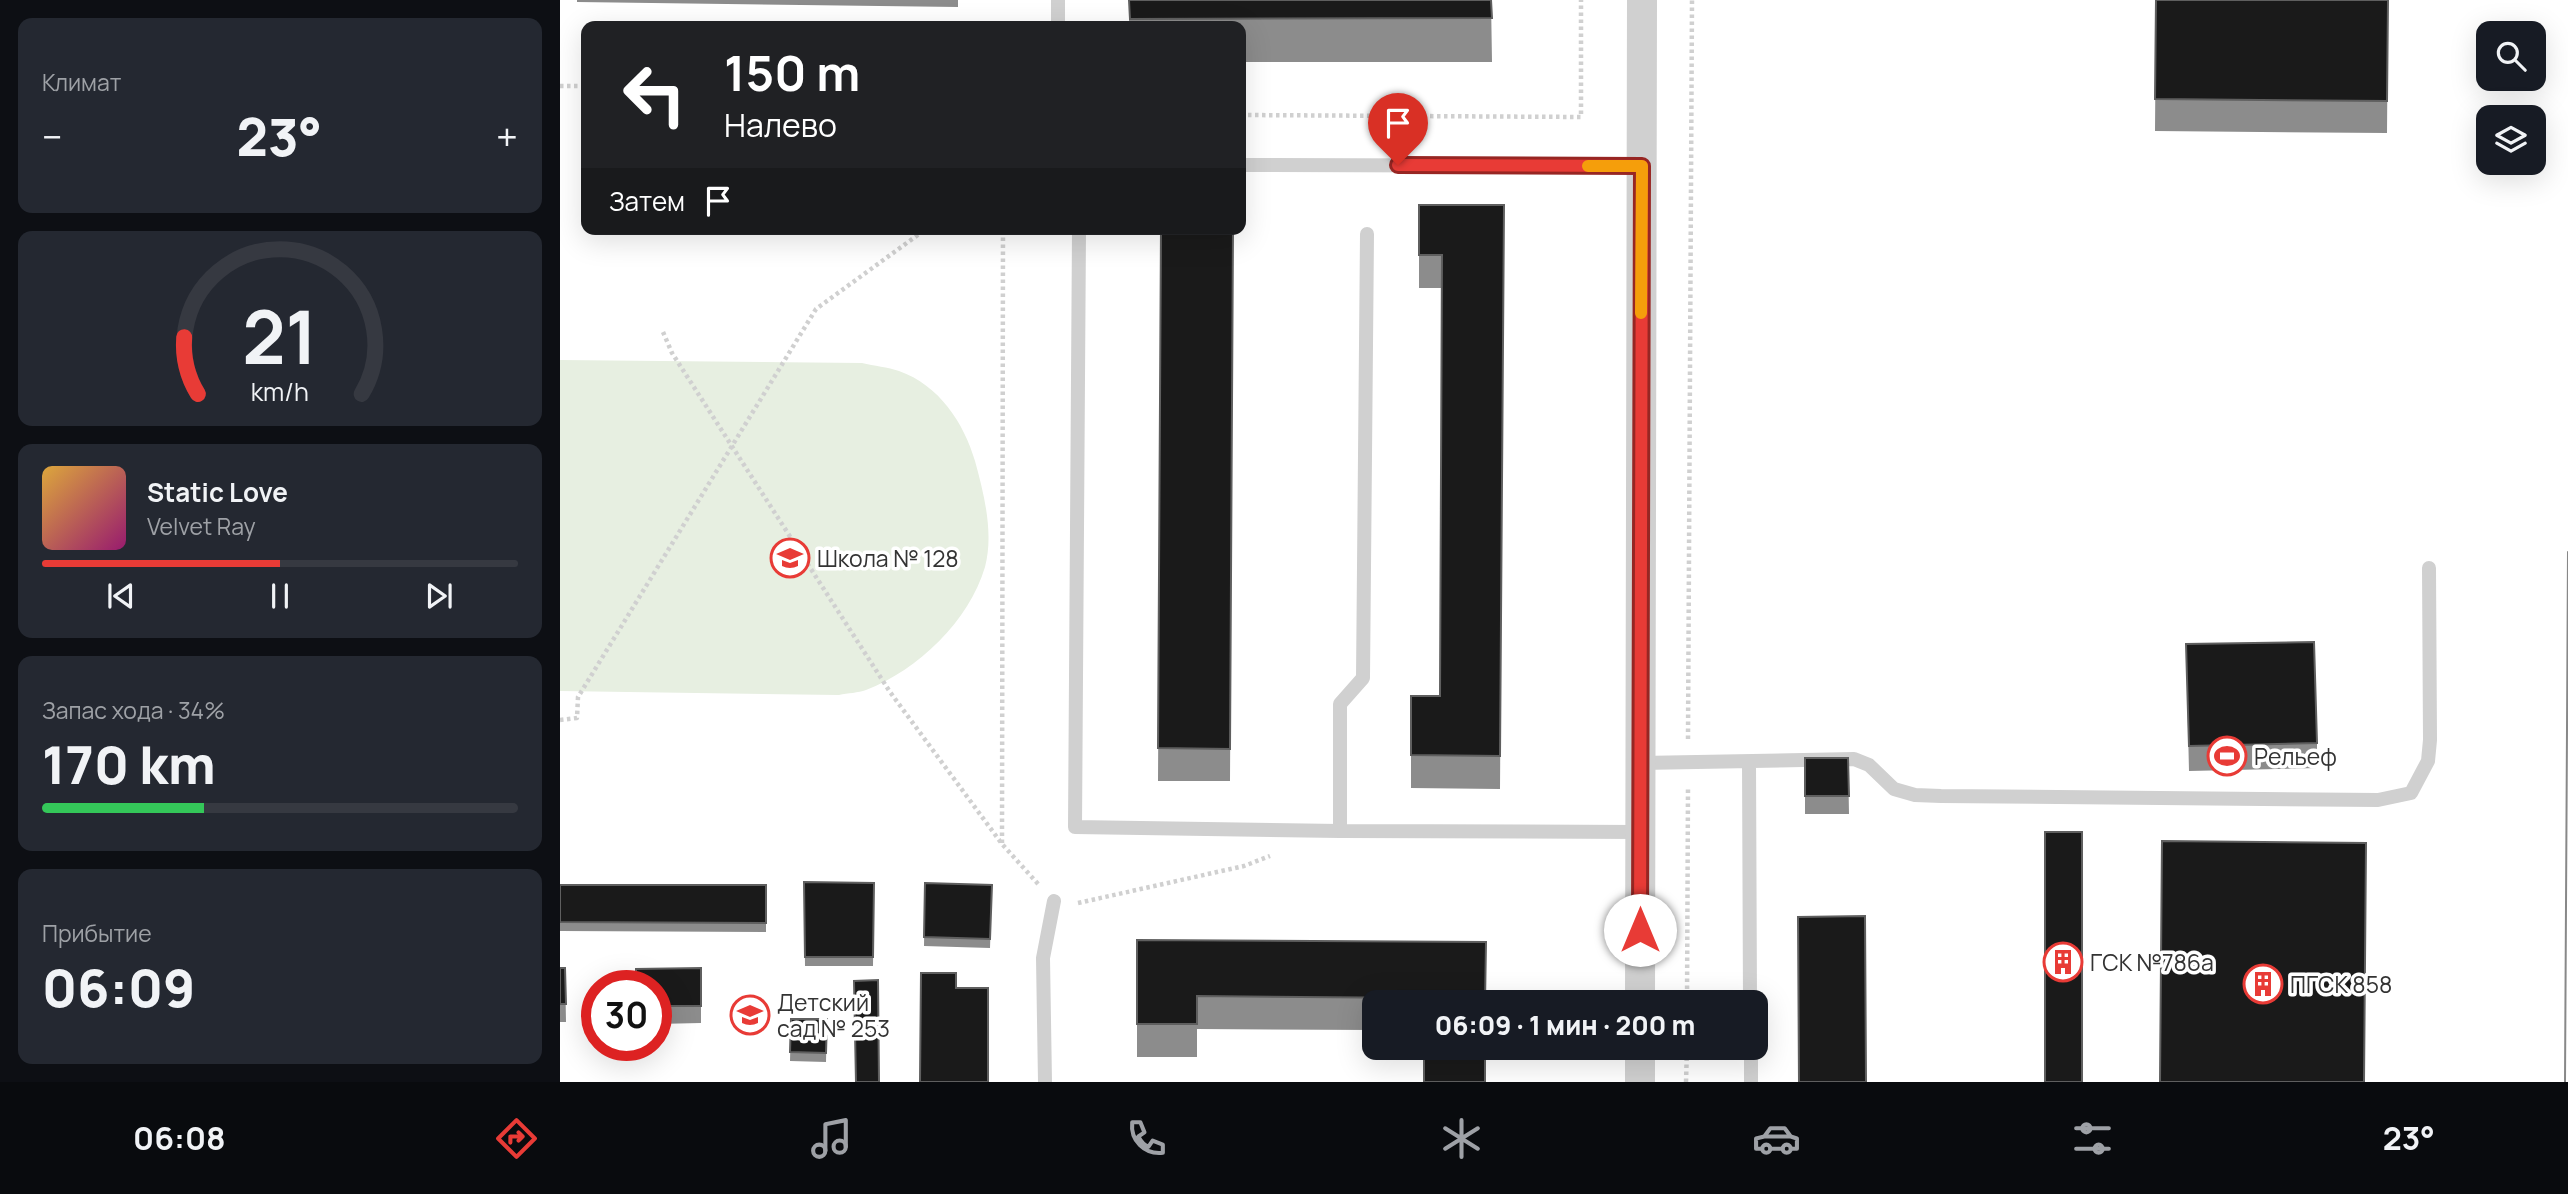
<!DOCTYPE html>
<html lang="ru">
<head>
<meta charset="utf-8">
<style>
	body { margin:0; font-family:Manrope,sans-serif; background:#242831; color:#f1f3f6; height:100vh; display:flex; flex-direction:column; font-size:26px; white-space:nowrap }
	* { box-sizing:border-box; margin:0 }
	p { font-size:23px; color:#9ea1a6 }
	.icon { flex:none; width:38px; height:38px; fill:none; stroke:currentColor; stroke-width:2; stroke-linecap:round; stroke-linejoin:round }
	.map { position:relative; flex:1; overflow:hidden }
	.drawer { display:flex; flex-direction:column; gap:18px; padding:18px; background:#0d0f14; width:560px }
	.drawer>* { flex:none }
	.top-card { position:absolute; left:21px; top:21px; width:665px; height:214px; border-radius:14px; box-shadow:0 7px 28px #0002; background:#202124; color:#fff; overflow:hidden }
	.tools { position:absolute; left:1916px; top:21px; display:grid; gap:14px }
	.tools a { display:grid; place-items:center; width:70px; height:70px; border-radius:14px; background:#171b24; box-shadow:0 7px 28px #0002; font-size:35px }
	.speed { position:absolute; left:21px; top:970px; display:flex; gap:14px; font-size:35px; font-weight:700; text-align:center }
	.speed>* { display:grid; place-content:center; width:91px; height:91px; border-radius:50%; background:#171b24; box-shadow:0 7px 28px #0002; line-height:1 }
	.speed .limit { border:10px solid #d22; background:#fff; color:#111 }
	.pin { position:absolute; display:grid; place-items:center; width:60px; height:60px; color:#fff; margin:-72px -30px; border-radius:50% 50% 50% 0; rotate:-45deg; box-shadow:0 0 7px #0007 }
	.pin .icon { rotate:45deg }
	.me { position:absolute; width:77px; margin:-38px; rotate:0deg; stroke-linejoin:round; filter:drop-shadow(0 0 5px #0008) }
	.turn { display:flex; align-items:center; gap:24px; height:147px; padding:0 28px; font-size:32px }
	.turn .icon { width:91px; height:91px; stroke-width:2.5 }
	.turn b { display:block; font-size:49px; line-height:60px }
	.then { display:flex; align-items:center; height:66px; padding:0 28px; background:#0003; gap:14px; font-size:26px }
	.big { font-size:52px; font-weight:800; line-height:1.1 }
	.drawer .tile { flex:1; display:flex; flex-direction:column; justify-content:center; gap:10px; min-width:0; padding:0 24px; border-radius:14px; background:#242831 }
	.drawer .dial { align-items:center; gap:0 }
	.dial svg { height:182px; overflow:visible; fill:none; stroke:#363941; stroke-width:7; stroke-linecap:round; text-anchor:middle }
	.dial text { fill:#f1f3f6; stroke:none }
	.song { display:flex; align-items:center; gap:21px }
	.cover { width:84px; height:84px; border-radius:10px; background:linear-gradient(135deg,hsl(40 70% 55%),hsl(320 70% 35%)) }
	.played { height:7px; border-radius:4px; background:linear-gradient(90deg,#e83b36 50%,#363941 50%) }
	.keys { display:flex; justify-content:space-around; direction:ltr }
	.heat { display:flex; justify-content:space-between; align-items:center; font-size:38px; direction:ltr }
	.charge { height:10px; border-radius:5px; background:linear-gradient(90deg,#34c759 34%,#363941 0) }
	.trip { position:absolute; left:802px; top:990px; width:406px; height:70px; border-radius:14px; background:#171b24; box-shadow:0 7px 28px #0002; font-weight:800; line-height:70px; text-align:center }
	.tabs { display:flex; height:112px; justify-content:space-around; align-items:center; background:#090b0e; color:#9ea1a6 }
	.tabs .icon { width:49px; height:49px }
	.tabs .current { color:#e83b36 }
	.tabs b { font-size:32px; color:#f1f3f6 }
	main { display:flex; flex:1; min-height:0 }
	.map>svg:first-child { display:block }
	.green { fill:#e7efe1 }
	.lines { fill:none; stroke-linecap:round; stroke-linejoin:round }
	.path { stroke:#d0d0d0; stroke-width:4.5; stroke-dasharray:3.5 3.5; stroke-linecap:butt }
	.lane { stroke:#d0d0d0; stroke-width:14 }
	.street { stroke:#d0d0d0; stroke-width:30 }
	.tram { stroke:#888; stroke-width:2 }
	.wall { fill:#8c8c8c }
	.building { fill:#1a1a1a; stroke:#5f5f5f; stroke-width:2 }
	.route-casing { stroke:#972623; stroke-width:18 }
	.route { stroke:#e83b36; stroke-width:12 }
	.slow { stroke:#f59e0b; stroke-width:12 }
	.labels { text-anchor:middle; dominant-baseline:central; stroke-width:7; stroke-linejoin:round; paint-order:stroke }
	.poi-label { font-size:23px; fill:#333; stroke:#fff; text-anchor:start }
</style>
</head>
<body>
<main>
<section class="drawer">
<div class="tile"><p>Климат</p>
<div class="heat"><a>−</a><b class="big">23°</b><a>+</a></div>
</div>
<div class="tile dial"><svg viewBox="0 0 100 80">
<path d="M14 69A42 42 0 1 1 86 69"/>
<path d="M14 69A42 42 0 0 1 8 44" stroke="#e83b36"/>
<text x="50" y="56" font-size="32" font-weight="700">21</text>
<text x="50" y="72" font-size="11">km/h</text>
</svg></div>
<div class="tile">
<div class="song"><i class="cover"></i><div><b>Static Love</b><p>Velvet Ray</p></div></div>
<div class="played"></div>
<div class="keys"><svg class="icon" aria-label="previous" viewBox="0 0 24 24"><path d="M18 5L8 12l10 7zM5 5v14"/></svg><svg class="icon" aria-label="pause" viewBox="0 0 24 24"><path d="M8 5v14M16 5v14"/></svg><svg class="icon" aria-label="next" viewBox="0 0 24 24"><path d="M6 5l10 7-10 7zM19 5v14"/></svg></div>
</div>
<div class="tile"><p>Запас хода · 34%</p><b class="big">170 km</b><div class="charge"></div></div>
<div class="tile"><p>Прибытие</p><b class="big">06:09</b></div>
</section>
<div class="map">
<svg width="2008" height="1082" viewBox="0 0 2008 1082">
	<rect width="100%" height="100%" fill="#fff"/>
	<!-- green -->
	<path class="green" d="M0 360 302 363C314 366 328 367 339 371 379 385 404 423 415 461 424 494 434 533 425 567 409 621 358 670 306 690 298 693 288 693 279 695L0 691Z"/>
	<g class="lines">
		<!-- path -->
		<path class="path" d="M0 86H26
			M681 115 1021 117V0
			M103 332 112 353 330 692 442 844 479 885
			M0 720 17 718 18 697 256 309 366 229
			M1128 739 1132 0
			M442 843 443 229
			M518 903 684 866 710 856
			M1127 1003 1128 787
			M1126 1082 1127 1048"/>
		<!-- lane -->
		<path class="lane" d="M498 26V0
			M681 165 1082 166
			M519 229 515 827 780 831
			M807 234 803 678 780 704V831L1081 832
			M1189 762 1190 1003
			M1081 763 1294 759 1309 765 1334 789 1355 795 1381 796 1818 800 1851 793 1868 761 1870 740 1869 568
			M1191 1048V1082
			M485 1082 483 958 494 901"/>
		<!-- street -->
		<path class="street" d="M1080 1003 1082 0
			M1080 1082V1048"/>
		<!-- tram -->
		<path class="tram" d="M2005 1082 2008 552"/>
	</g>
	<!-- wall -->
	<path class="wall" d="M17 0H398V7L17 2Z
		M569 0H931L932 62H681V26H569Z
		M1596 0H1828L1827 133 1595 131Z
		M859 205H944L940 789 851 788V696H880L882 288H859Z
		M601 229H673L670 781H598Z
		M1626 644 1757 743V768L1629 771Z
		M1245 758H1288L1289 814H1245Z
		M244 882 314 883 313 966H245Z
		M365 883 432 885 430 948 364 946Z
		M0 885H206V932L0 931Z
		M577 940 925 1003H814V1030L637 1029V1057H577Z
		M0 968H5L6 1022H0Z
		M141 968V1023L96 1024V985Z
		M231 1019H267L266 1062 230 1061Z"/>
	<!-- building -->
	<path class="building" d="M569 0H931L932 18 570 19Z
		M1596 0H1828L1827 101 1595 99Z
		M859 205H944L940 756 851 755V696H880L882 255H859Z
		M601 229H673L670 749 598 748Z
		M1754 642 1757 743 1629 746 1626 644Z
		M1245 758H1288L1289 796H1245Z
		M1485 832H1522V1082H1485Z
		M1602 841 1806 843 1804 1082H1600Z
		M244 882 314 883 313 957H245Z
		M365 883 432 885 430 939 364 937Z
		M0 885H206V923L0 922Z
		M1305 916 1306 1082H1239L1238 917Z
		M577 940 926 942 925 1003H865V998L637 996V1024H577Z
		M0 968H5L6 1004H0Z
		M141 968V1006H96V985H76V969Z
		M361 973H396V988H428V1082H360Z
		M318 980 319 1082H296L294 981Z
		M231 1019H267L266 1053 230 1052Z
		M864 1048H925V1082H864Z"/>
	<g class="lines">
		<defs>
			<path id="route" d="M838 165 1082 166 1080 930"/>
		</defs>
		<!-- route casing -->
		<use href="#route" class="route-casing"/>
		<!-- route -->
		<use href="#route" class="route"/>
		<!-- slow -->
		<path class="slow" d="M1028 166H1082L1081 313"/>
	</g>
	<!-- icons -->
	<defs>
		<symbol id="school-ring" viewBox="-11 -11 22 22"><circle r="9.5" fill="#fff" stroke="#e83b36" stroke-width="1.5"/><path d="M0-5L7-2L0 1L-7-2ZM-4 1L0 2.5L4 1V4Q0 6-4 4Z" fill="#e83b36"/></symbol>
		<symbol id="stadium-ring" viewBox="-11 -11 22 22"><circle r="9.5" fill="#fff" stroke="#e83b36" stroke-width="1.5"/><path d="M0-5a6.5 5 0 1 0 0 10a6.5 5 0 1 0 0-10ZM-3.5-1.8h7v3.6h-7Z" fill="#e83b36"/></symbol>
		<symbol id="building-ring" viewBox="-11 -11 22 22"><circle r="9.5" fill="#fff" stroke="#e83b36" stroke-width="1.5"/><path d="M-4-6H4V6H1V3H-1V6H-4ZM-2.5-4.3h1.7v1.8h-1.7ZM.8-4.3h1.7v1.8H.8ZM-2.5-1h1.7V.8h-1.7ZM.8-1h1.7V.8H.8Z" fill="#e83b36"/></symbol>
	</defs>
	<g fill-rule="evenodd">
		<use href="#school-ring" x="208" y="536" width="44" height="44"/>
		<use href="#stadium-ring" x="1645" y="734" width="44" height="44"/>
		<use href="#building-ring" x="1481" y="940" width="44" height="44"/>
		<use href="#building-ring" x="1681" y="962" width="44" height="44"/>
		<use href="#school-ring" x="168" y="993" width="44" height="44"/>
	</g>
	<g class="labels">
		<!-- poi labels -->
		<g class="poi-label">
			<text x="257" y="558">Школа № 128</text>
			<text x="1694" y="756">Рельеф</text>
			<text x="1530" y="962">ГСК №786а</text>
			<text x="1730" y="984">ПГСК 858</text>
			<text x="217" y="1002">Детский<tspan x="217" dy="26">сад № 253</tspan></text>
		</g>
	</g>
</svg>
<div class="tools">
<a><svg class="icon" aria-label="search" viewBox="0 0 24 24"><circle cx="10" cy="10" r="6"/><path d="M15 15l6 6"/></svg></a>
<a><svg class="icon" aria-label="layers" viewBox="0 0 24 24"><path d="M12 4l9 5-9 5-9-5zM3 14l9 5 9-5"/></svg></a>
</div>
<div class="speed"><div class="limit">30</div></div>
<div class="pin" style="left:838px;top:165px;background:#d93025"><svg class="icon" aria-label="arrive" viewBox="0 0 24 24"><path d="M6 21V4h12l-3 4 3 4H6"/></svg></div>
<svg class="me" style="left:1080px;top:930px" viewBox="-20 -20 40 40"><circle r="19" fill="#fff"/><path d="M0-13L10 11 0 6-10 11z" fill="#e83b36"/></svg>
<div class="trip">06:09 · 1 мин · 200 m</div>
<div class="top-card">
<div class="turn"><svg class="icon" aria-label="left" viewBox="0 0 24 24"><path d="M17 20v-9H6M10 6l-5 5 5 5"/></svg><div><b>150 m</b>Налево</div></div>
<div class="then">Затем<svg class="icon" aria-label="arrive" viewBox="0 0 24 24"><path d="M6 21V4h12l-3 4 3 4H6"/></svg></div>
</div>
</div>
</main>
<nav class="tabs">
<b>06:08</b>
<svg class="icon current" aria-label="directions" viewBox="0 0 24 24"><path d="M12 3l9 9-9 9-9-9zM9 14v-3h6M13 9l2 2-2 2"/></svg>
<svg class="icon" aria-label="music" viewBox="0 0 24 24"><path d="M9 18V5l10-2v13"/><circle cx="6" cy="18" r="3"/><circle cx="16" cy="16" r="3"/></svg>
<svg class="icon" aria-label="phone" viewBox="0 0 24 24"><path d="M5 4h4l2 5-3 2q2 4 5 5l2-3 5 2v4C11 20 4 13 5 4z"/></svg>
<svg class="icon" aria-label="climate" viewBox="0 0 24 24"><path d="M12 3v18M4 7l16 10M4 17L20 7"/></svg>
<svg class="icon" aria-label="car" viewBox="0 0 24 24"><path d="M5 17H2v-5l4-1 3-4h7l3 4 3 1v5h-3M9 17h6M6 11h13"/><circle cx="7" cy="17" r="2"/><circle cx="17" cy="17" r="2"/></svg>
<svg class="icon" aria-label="filters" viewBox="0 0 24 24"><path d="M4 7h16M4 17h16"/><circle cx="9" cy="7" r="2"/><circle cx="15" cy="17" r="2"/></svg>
<b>23°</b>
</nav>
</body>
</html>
